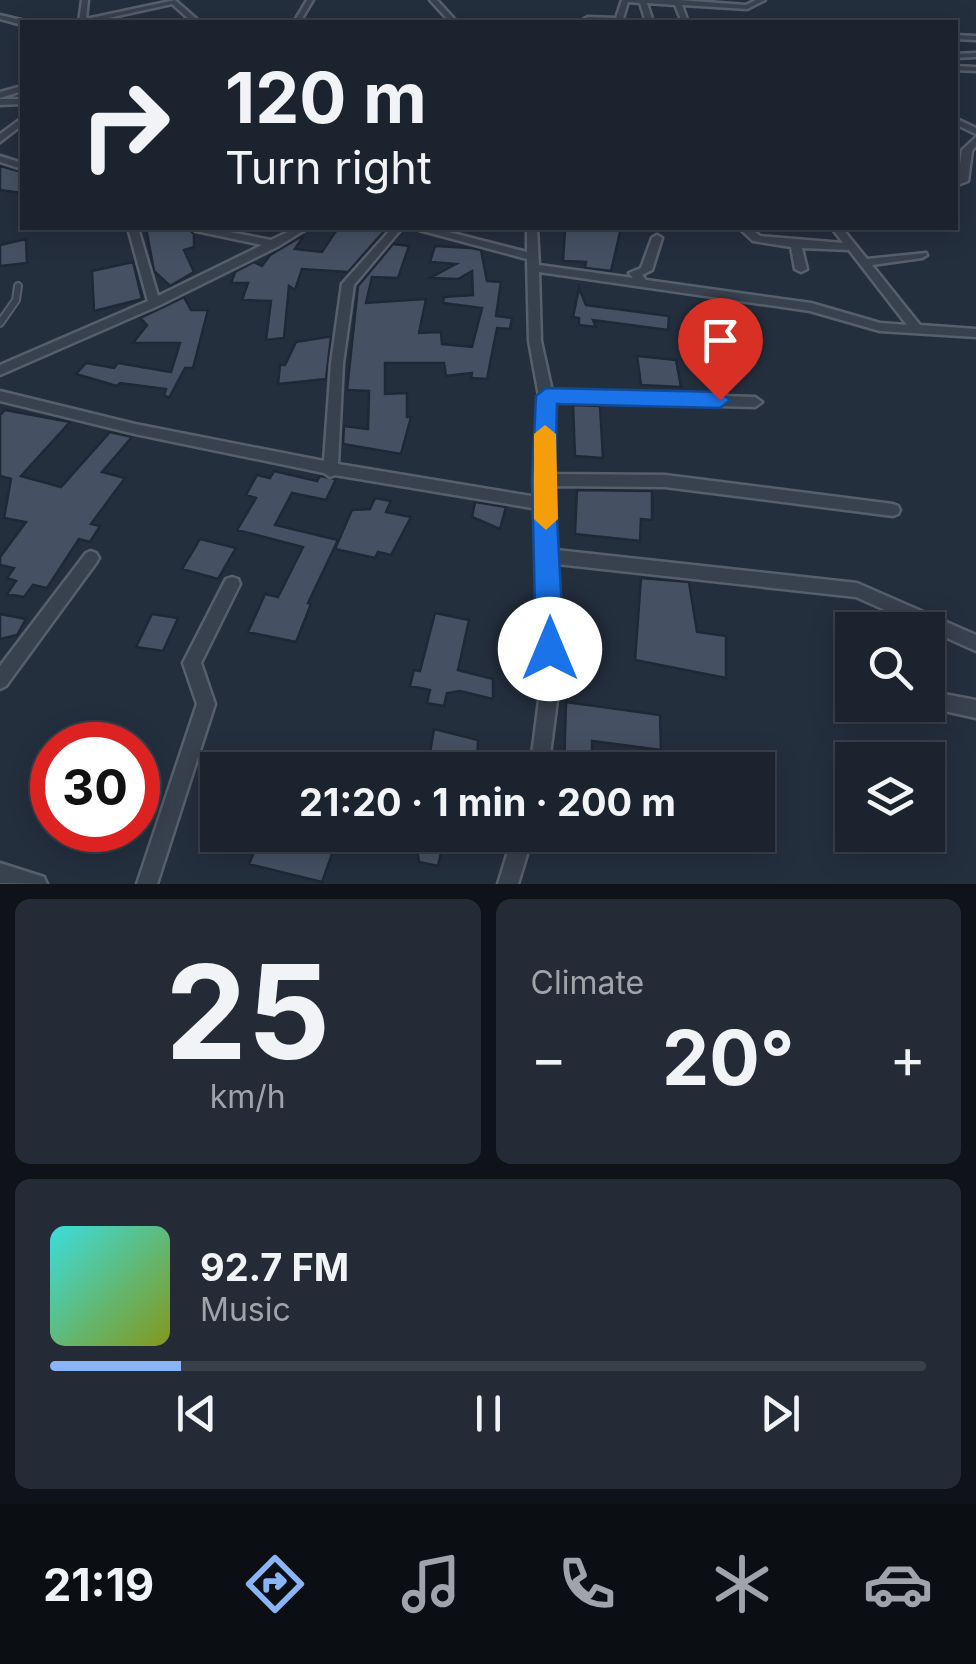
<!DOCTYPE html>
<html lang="en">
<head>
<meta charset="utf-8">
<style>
	body { margin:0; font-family:Inter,sans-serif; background:#242b36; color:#f1f3f6; height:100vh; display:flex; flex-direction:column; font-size:38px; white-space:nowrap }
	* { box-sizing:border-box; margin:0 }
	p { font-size:32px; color:#a0a4aa }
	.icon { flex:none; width:55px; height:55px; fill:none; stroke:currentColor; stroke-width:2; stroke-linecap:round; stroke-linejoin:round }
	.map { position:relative; height:884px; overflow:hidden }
	.panel { display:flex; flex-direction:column; gap:15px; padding:15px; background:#0f1319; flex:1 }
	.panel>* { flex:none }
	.guide { position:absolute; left:20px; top:20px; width:938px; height:210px; border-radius:0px; box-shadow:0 5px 25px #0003,0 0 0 2px #39404a; background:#1b232e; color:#f1f3f6; overflow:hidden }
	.controls { position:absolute; left:835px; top:612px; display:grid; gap:20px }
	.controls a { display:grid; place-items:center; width:110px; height:110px; border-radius:0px; background:#1b232e; box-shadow:0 5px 25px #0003,0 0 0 2px #39404a; font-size:50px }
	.speed { position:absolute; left:30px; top:722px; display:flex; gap:20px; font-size:50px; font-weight:700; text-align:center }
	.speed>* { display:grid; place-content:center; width:130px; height:130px; border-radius:50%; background:#1b232e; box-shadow:0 5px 25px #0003,0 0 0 2px #39404a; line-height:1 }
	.speed .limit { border:15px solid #d22; background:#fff; color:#111 }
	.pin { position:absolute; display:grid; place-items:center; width:85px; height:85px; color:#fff; margin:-102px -42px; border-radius:50% 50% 50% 0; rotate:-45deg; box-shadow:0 0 10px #0007 }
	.pin .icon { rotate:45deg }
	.me { position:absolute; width:110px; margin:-55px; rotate:0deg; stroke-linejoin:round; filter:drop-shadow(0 0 8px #0008) }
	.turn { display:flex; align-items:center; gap:35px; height:210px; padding:0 40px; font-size:45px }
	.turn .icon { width:130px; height:130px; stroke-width:2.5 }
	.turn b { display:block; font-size:70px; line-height:85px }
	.big { font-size:75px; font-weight:700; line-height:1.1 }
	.panel .card { flex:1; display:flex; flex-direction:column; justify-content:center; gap:15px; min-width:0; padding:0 35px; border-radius:15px; background:#242b36 }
	.panel .dial { align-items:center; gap:0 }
	.dial b { font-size:130px; line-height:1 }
	.song { display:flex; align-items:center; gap:30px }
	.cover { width:120px; height:120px; border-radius:15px; background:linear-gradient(135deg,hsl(180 70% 55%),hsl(70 70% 35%)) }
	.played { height:10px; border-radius:5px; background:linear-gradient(90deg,#8ab4f8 15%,#39404a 15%) }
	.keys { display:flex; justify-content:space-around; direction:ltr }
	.heat { display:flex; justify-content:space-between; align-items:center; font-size:55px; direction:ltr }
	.panel .tiles { flex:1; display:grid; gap:15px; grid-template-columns:1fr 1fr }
	.card:last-child { grid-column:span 2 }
	.trip { position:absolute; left:200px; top:752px; width:575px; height:100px; border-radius:0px; background:#1b232e; box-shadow:0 5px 25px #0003,0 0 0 2px #39404a; font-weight:700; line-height:100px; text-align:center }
	.tab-bar { display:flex; height:160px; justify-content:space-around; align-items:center; background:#0b0e12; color:#a0a4aa }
	.tab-bar .icon { width:70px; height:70px }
	.tab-bar .selected { color:#8ab4f8 }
	.tab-bar b { font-size:45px; color:#f1f3f6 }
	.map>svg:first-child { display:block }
	.building { fill:#455162; stroke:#1f2835; stroke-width:2.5 }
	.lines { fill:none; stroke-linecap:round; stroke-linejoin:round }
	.lane-casing { stroke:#565f6c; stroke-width:10 }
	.street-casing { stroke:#565f6c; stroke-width:5 }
	.lane { stroke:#38414e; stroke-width:6 }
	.street { fill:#38414e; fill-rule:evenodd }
	.route { fill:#1a73e8; stroke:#114b97; stroke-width:2.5 }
	.slow { fill:#f59e0b }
</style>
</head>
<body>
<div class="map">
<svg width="976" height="884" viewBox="0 0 976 884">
	<rect width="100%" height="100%" fill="#242f3e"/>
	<!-- building -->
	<path class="building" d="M0 166 22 172V193L0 190Z
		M146 228H188L194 234V247L184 250 194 272 170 286 154 271Z
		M338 228H387L348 272 302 269 295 290 289 286 284 338 266 340 271 301 242 300 248 283H231L235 272 254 262 262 266 270 255 304 235 295 249 322 252Z
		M621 228 611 271 585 268 586 262 563 261 565 229Z
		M26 239 27 263 0 266V245Z
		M393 244 409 246 398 278 372 277 366 303 426 299 419 333 441 332 442 344 472 347 482 308 443 303 444 297 473 295 472 271 458 279 430 278 456 264 430 262 435 246 471 248 481 250 487 281 501 282 496 316 512 318 510 329 497 328 487 379 471 378 472 373 446 376 444 363H385V394L407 393V417H411L401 454 343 444 344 426 368 429 369 391 347 390 358 286Z
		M133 262 142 299 94 311 92 271Z
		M579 288 586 305 669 316 668 330 593 320 596 327 579 325V318L573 317Z
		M184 297 191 310H208L193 368H185L169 398 164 395 166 389 120 383 117 386 76 374 86 363 114 368 118 363 171 372 180 343H133L147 325 140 318Z
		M327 337H331L326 379 278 384 280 365H285L296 342Z
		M637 356 676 360 681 387 641 385Z
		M573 405 600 406 603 458 575 456Z
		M5 410 70 422 21 476 61 487 110 432 132 437 102 472 125 478 91 524 100 526 90 542 79 539 47 588 33 585 24 597 7 594 16 581 7 578 14 568 0 565V557L26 522 4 518 11 479 0 476V415Z
		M274 471 317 481 320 476 336 479 326 500 292 493 275 525 338 540 308 603 311 604 296 642 248 632 265 594 278 597 303 547 237 530 256 498 246 495 257 475 270 478Z
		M577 490 652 491V520L641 519 640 541 575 534Z
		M375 498 391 501 386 512 411 517 391 555 378 552 375 558 335 549 352 510 370 509Z
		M475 502 506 507 500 529 472 517Z
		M200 539 236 548 218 579 182 569Z
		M641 578 689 582 697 632 726 636V678L635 660Z
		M435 613 469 620 458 670 493 679V699L460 691 447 693 444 706 427 703 430 690 410 686 414 670 420 671Z
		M0 614 26 619 17 635 0 639Z
		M152 614 178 618 163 651 136 647Z
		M566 702 660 715 661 750 592 741V770H564Z
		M434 729 478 740 477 770H427Z
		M261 835H339L322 882 249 864Z
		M415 835H445L438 866 419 862Z"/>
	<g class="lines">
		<defs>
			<path id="lane" d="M0 323 16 300 18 286"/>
			<path id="street" d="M82 0H88L86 19 175 0 200 22H192L172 4 90 22H79Z
				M307 0H313L300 22H294Z
				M430 0H437L457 22H450Z
				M622 0H679L746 5 756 0H765L747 9 682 5 688 22H682L675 5 647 3 653 22H646L640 3 628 2 622 22 588 21 584 19 588 17 616 18Z
				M0 15 25 21V22H22V25L0 19Z
				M955 35 976 36V40L955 39Z
				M976 53V57L955 58V54Z
				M955 66 976 67V71L955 70Z
				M22 86V91L0 98V92Z
				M0 99H22V104L0 105Z
				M22 118V125L0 142V134Z
				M955 118 976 128V134L955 124Z
				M976 137V146L972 151 968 181 955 186V180L958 179 962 150Z
				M0 156 22 163V169L0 162Z
				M128 228H138L158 296 262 245 196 231 191 228H209L271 240 296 228H308L279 246 158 306 0 375V365L148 301Z
				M392 228H402L354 285 343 363 338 464 537 497 539 396 529 341 527 259 419 230 418 228H433L527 252V228H537L539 265 633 278 629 273 641 268 652 238 657 235 662 238 652 270 642 275 646 280 811 303 880 323 907 325 849 250 802 248 807 269 801 272 795 269 791 247 753 241 739 228H750L760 236 843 243 832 228H842L867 259 926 253 927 255 922 258 872 265 920 325 976 329V337L880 331 810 311 539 272 541 341 552 391 755 397 762 402 755 407 552 401 550 474 665 475 893 504 898 506 900 510 898 514 893 516 665 487 551 486 556 550 857 583 976 635V651L856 597 557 564 559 685 548 770H530L541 685 542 577 538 509 335 475 330 477 324 473 135 434 0 401V391L135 424 324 461 331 363 342 284Z
				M91 551 96 553 99 558 96 563 6 686 0 689V666L86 553Z
				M232 577 238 579 240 584 201 663 215 704 157 884H137L197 704 183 663 226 579Z
				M852 677V694L845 692 842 686 845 680Z
				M928 691 976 700V718L922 706 928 705Z
				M513 835H533L518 884H498Z
				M0 863 44 877 47 884 0 883Z"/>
		</defs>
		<!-- lane casing -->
		<use href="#lane" class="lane-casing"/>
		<!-- street casing -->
		<use href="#street" class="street-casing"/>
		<!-- lane -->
		<use href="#lane" class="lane"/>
		<!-- street -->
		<use href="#street" class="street"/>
	</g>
	<!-- route -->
	<path class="route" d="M546 388 720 392 730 400 720 408 557 404 555 480 564 649 560 658 550 662 540 658 536 649 532 480 536 396Z"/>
	<!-- slow -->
	<path class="slow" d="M545 425 556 434 558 519 546 530 534 519V434Z"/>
</svg>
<div class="controls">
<a><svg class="icon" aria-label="search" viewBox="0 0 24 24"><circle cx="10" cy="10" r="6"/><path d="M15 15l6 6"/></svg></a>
<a><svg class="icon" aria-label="layers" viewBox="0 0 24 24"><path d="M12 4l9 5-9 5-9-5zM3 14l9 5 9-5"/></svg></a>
</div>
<div class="speed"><div class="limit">30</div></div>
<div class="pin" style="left:720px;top:400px;background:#d93025"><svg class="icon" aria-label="arrive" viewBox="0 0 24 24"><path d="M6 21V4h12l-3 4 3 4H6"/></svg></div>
<svg class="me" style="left:550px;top:649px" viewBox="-20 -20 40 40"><circle r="19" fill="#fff"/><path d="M0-13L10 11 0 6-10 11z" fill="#1a73e8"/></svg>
<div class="trip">21:20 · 1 min · 200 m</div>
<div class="guide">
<div class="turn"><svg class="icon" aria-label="right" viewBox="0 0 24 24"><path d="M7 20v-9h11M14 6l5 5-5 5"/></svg><div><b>120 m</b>Turn right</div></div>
</div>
</div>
<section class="panel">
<div class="tiles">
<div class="card dial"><b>25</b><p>km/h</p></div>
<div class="card"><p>Climate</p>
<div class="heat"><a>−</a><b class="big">20°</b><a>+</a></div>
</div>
<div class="card">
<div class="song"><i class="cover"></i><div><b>92.7 FM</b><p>Music</p></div></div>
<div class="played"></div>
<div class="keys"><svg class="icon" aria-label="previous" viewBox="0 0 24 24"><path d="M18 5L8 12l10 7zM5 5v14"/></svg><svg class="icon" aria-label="pause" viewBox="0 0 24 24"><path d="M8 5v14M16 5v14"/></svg><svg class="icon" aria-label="next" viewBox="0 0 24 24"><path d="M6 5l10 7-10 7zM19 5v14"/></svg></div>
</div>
</div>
</section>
<nav class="tab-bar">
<b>21:19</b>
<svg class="icon selected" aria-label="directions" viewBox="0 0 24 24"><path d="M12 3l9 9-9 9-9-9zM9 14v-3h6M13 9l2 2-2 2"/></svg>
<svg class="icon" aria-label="music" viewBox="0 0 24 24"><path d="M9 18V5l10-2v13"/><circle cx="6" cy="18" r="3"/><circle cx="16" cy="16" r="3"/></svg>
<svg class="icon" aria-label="phone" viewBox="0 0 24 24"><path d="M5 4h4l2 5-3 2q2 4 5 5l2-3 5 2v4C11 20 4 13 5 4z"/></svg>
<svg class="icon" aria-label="climate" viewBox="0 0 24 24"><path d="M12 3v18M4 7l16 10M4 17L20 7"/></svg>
<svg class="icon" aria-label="car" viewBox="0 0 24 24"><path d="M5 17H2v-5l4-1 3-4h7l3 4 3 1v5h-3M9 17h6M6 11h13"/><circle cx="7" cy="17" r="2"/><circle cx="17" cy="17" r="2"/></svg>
</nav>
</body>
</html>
